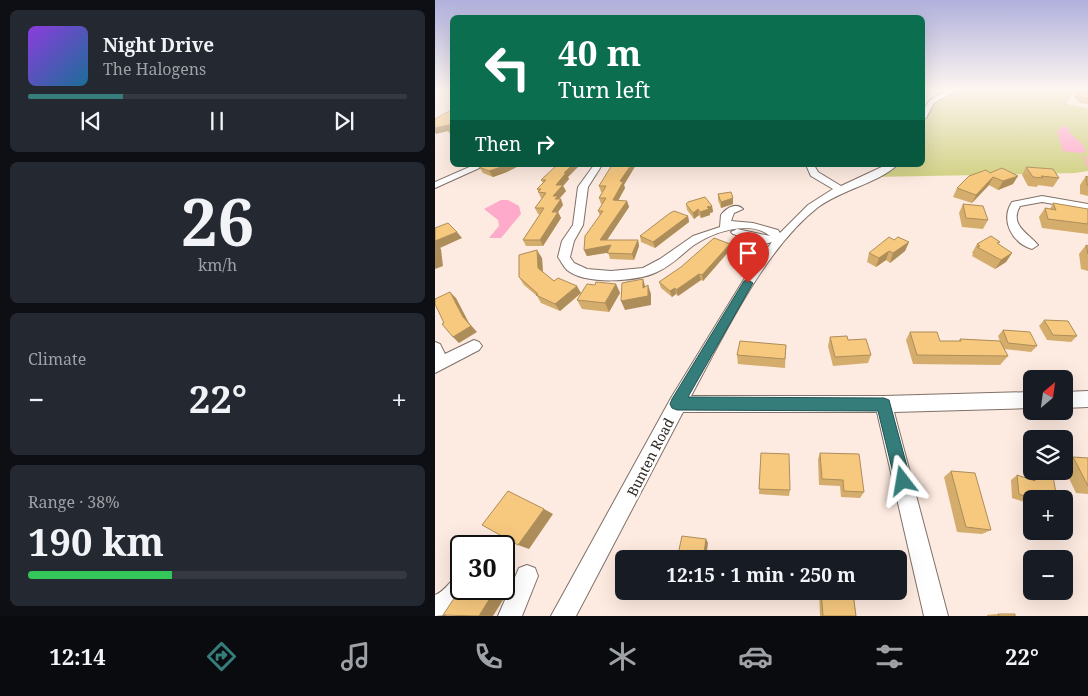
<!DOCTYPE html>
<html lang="en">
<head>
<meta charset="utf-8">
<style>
	body { margin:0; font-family:"Noto Serif",serif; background:#242831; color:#f1f3f6; height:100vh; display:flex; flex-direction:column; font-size:19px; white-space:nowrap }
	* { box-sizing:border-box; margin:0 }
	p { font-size:16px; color:#9ea1a6 }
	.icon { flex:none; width:28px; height:28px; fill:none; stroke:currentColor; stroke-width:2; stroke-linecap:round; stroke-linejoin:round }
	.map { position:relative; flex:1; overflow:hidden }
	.details { display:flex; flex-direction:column; gap:10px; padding:10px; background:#0d0f14; width:435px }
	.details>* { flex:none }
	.top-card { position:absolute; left:15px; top:15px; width:475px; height:152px; border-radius:8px; box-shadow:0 5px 20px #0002; background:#0b6e4f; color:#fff; overflow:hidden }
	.needle { width:32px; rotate:29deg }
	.fabs { position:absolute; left:588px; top:370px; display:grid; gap:10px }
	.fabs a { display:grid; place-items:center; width:50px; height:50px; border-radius:8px; background:#171b24; box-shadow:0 5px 20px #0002; font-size:25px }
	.speed { position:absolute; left:15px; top:535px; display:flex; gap:10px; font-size:25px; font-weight:700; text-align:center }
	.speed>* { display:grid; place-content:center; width:65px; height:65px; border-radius:50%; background:#171b24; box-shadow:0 5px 20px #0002; line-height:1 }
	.speed .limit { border:2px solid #111; border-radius:8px; background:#fff; color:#111 }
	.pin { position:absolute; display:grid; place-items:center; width:42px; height:42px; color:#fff; margin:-51px -21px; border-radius:50% 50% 50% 0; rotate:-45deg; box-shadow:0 0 5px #0007 }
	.pin .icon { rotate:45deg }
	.me { position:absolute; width:55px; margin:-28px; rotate:346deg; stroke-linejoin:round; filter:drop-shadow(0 0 4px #0008) }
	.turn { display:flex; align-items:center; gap:18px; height:105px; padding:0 25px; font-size:22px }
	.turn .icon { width:65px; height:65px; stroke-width:2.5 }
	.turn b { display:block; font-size:35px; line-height:42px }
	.then { display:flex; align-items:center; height:48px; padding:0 25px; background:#0003; gap:10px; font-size:19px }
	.big { font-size:38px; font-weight:700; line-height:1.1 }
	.details .widget { flex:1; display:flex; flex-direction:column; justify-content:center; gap:8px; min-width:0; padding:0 18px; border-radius:8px; background:#242831 }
	.details .dial { align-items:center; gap:0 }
	.dial b { font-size:65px; line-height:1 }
	.song { display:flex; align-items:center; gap:15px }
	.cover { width:60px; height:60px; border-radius:8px; background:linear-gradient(135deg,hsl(270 70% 55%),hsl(200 70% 35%)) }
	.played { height:5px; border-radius:2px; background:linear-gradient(90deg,#357d7b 25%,#363941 25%) }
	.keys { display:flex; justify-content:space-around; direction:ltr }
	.heat { display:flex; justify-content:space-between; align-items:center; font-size:28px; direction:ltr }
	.charge { height:8px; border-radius:4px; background:linear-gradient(90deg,#34c759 38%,#363941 0) }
	.trip { position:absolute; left:180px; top:550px; width:292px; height:50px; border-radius:8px; background:#171b24; box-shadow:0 5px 20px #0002; font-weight:700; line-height:50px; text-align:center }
	.menu { display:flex; height:80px; justify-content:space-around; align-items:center; background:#090b0e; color:#9ea1a6 }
	.menu .icon { width:35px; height:35px }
	.menu .selected { color:#357d7b }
	.menu b { font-size:22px; color:#f1f3f6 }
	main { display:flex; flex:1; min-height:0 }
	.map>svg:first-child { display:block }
	.green { fill:#d3d287 }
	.water { fill:#fdaacb }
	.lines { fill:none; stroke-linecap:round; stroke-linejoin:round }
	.stream { stroke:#fdaacb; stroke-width:2 }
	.minor-casing { stroke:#817168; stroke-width:2 }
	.minor { fill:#fff; fill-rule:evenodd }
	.wall { fill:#d4ad6d }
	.shaded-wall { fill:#ad8d59 }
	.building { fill:#f7c97f; stroke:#ad8d59 }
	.route { fill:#357d7b; stroke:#225150 }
	.labels { text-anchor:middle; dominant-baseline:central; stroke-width:5; stroke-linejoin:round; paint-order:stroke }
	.street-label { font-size:14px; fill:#302925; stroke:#fff }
</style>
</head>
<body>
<main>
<section class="details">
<div class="widget">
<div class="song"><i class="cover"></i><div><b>Night Drive</b><p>The Halogens</p></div></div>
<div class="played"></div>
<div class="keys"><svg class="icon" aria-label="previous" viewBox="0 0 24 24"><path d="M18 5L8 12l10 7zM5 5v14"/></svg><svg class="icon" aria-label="pause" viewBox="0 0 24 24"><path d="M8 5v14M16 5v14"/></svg><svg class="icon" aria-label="next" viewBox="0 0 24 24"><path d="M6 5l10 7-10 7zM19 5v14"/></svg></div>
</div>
<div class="widget dial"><b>26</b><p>km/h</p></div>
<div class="widget"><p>Climate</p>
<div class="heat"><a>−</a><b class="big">22°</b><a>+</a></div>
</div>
<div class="widget"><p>Range · 38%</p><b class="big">190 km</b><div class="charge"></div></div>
</section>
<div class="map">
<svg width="653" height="616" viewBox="0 0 653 616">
	<rect width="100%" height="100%" fill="#fdeae0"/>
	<!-- green -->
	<path class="green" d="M524 89H641L631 104 653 108V171L640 173 438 177 461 165H488V112L503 99Z"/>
	<!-- water -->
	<path class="water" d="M628 126 636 128 633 131 647 144 651 151 646 153 628 151 622 131Z
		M66 200H73L84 206 86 214 66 238H54L64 226 63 220 49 209Z"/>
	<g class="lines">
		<!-- stream -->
		<path class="stream" d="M649 156 653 166"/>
		<defs>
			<path id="minor" d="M515 89H524L499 103 491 118H488C488 101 501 95 515 89Z
				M39 165H51L0 188V182Z
				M159 165H167L153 187 148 225 139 241 135 257 139 263 152 269 176 271 208 268 225 259 258 236 285 227 286 215C291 208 301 202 308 209L299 213 296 221 318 223 343 230 345 233 373 205 398 189 376 176 371 165H379L383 172 406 186 451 165H462C444 183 405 190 382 208 329 250 289 335 256 396H449L596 392V408L459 412 513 616H489L442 412H248L141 616H116L236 398 308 281 337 242 330 244 298 234 296 232 302 229 335 236C315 219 278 232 259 245 247 254 236 266 222 272 201 282 150 285 132 270 128 266 126 261 123 257L127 241 138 225 143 187Z
				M607 196 653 204V210L607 202 585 206C574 225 593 233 603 245L597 249C577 243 565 220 577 202Z
				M39 340 44 342 47 346 44 350 0 373V342L5 344 10 354Z
				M653 391V407L629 408V392Z
				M92 565 100 568 103 576 87 616H63L84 568Z
				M26 574V589H36C30 605 18 616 0 616V595C11 591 15 579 26 574Z"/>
		</defs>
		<!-- minor casing -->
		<use href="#minor" class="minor-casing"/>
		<!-- minor -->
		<use href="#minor" class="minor"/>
	</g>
	<!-- wall -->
	<path class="wall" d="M642 89H653V104L645 103 639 97Z
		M44 167 72 172 58 177 48 173Z
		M591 167 624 178 618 187 603 185 602 187 593 186 587 175Z
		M555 173 578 184 563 190 554 185 537 203 518 197 522 188Z
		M651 176 653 177V196L645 194V185Z
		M133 177 134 179 128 186 131 191 124 199 128 205 123 212 126 218 108 246H91L88 240 105 214H103L100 208 107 198H106L102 189 108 183 106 180Z
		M189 185 190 188 183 201H192L194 207 172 240H203L204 246 199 260 175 259 173 252 152 256 149 250 165 216 163 211 167 204H166L164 198 167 192H166L164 186Z
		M283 194 298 204 286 208 283 200Z
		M618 203 653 209V234L607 228 604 217 610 208 615 209Z
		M251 204 277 206 278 212 275 213V215L266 218 264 215 259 219 252 210Z
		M528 204 553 220 548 229 527 227 524 213Z
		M253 216 254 222 220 248 206 242 205 236Z
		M474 242 470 251 455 263 451 260 441 267 432 262 434 253Z
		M542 244H563L577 253 571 262 560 269 537 256 538 254 537 253Z
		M651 245H653V271L646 269 644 254Z
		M295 250 268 281 266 280 243 296 241 294 237 297 226 288 224 282Z
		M107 258 108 272 119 281 146 293 125 311 106 303 102 296 89 285 84 277Z
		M181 284 185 293 174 312 147 309 142 300 160 285Z
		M609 320 642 336 636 342 612 340 604 326Z
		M568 330 602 346 596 352 569 349 573 356 565 365 478 364 471 340 475 332 505 341H524L525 339 565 341 563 336Z
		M395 337 413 340 436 355 433 363 398 366 393 346Z
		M351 345 350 368 303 364 302 355Z
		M326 453 355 490 354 496 324 494Z
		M385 453 429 492 425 498 406 497 405 486 384 485 383 459Z
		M638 457 653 458V494L641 493 629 468V463Z
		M516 471 556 530 547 534 522 532 509 477Z
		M596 471H603L622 499H596V504L577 498 576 480 582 475 592 479 591 474Z
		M238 591H266L265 595 240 592Z
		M384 591 421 594 419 595 421 616H385Z
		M563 614 580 616H552V615Z"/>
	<!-- shaded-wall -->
	<path class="shaded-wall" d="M18 124V136H17L13 131 1 134 0 132V128Z
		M72 165H86L72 172 58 177 54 171Z
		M137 165H145L133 177 134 179 128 186 131 191 124 199 125 200 126 199 128 205 123 212 126 218 108 246 105 240 117 212 118 196 121 185 129 173Z
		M196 165H201L189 185 190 188 180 206 178 200 185 181Z
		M583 176 578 184 563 190 568 181Z
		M558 177 554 185 537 203 541 195Z
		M298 198V204L286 208V202Z
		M192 201 194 207 168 246 165 240Z
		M277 206 278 212 275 213V215L266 218 265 212 272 207Z
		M263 209 264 215 259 219 258 213Z
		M253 216 254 222 220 248 218 242Z
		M22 232 27 238 5 248 6 249 8 266 0 269V241Z
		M203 240 204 246 199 260 197 254Z
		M474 242 470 251 455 263 458 253Z
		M295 244V250L268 281 267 275Z
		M176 245 178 252 152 256 149 250Z
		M102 250 107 258 108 276 103 268Z
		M454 251 451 260 441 267 444 258Z
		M577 253 571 262 560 269 566 260Z
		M264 274 266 280 243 296 241 290Z
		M208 279 211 289 213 285 216 294V305L190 310 186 301 208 288Z
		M181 284 185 293 174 312 170 303Z
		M142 286 146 293 125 311 120 304Z
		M240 288 241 294 237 297 235 291Z
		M15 292 21 298 34 323 42 332 24 343 18 337 28 317Z
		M109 509 118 514 94 549 83 545Z
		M271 539 273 543 271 559H268Z
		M69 574 78 578 68 600 58 616H44L60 589H69Z
		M262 591H266L265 595 262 594Z"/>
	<!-- building -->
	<path class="building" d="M643 89H653V99L648 98 642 92Z
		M18 109V124L0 128V119Z
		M18 125V130H13Z
		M49 165H72L54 171 44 167Z
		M122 165H137L129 173H131L121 185H128L118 196H123L120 199H126L117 212H123L105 240H88L109 208H100L111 193 103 192 106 189H102L111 180H106Z
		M177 165H196L185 181 188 182 178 200 192 201 165 240H203L197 254 172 253 176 245 149 250 150 236 168 211H163L171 198H164L171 186H164Z
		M591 167 618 169 624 178 606 176 608 178 598 177Z
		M567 168 583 176 568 181 558 177 541 195 522 188 534 176 551 170 555 173Z
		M651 176 653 177V185H652Z
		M296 192 298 198 286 202 283 194Z
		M270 197 277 206 272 207 274 209 265 212 263 209 258 213 251 204 253 202Z
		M618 203 653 209V224L613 219 610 208 621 210Z
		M528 204 548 206 553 220 531 218Z
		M239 211 253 216 218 242 205 236 235 213Z
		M13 223 22 232 0 241V228Z
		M556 236 565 242 562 243 577 253 566 260 542 247 545 246 542 244Z
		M454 237 459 240 463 237 474 242 458 253 454 251 444 258 434 253Z
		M279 238 295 244 267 275 264 274 241 290 240 288 235 291 224 282 246 267Z
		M0 245 1 258H0Z
		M651 245 653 246V254Z
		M102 250 103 268 119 281 123 278 142 286 120 304 101 295 103 294 84 277V255Z
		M208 279V288L213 285V296L186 301 187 283Z
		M161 282 181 284 170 303 142 300 152 284 160 285Z
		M15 292 28 317 36 326 18 337 7 324 9 323 0 304V299Z
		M609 320 633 321 642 336 618 335Z
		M568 330 595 332 602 346 573 343Z
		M475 332H502L505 341H526L525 339 565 341 573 356 482 355Z
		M412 336 413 340 431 339 436 355 400 357 395 337Z
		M305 341 351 345 350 359 302 355Z
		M326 453 354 454 355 490 324 489Z
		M385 453 424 454 429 492 409 491 408 480 387 479Z
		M638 457 653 458V486Z
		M516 471 540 473 556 530 531 527Z
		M598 471H603L618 476 622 499H598L584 494 582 475 600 481Z
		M73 491 109 509 83 545 47 525Z
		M247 536 271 539 268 559H242Z
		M26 588V589H60L55 598 44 616 8 615Z
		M243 591H262V594Z
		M386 591H421V594H418L421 616H388Z
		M563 614H580V616H564Z"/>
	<!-- sky -->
	<linearGradient id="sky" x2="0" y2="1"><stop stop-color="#b0b0dc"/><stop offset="0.51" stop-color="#fef6f1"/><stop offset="1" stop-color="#fef6f1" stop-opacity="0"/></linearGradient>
	<rect width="653" height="176" fill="url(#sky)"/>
	<!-- route -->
	<path class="route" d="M313 280 318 283 253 397 449 398 454 400 476 481 474 487 468 490 462 487 460 481 443 411 242 410 237 408 235 404 237 399 309 281Z"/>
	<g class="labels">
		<!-- street labels -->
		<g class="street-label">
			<text transform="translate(215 457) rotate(-63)">Bunten Road</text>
		</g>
	</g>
</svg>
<div class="fabs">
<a><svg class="needle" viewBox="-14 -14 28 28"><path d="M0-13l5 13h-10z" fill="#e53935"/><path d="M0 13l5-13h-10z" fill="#9ea1a6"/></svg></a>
<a><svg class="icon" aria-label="layers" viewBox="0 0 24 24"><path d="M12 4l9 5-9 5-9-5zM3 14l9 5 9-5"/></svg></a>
<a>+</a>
<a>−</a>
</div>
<div class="speed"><div class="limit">30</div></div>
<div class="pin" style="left:313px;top:283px;background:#d93025"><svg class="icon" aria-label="arrive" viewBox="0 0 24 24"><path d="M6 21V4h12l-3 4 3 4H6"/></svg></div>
<svg class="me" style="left:468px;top:481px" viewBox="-20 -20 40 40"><path d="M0-17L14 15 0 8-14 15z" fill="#357d7b" stroke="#fff" stroke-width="4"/></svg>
<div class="trip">12:15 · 1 min · 250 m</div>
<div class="top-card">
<div class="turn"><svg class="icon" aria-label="left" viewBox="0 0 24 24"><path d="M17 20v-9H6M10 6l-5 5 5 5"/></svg><div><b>40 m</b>Turn left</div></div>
<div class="then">Then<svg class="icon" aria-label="right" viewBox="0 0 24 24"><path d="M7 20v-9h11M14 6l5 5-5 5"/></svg></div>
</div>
</div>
</main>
<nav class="menu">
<b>12:14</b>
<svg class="icon selected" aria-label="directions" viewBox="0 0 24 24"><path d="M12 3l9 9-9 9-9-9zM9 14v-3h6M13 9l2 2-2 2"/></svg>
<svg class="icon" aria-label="music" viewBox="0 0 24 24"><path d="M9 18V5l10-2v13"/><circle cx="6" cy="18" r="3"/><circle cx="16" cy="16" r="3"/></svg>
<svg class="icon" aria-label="phone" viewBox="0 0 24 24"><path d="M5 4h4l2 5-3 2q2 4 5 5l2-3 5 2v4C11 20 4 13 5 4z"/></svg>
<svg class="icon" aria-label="climate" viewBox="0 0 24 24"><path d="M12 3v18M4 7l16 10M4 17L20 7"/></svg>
<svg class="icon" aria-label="car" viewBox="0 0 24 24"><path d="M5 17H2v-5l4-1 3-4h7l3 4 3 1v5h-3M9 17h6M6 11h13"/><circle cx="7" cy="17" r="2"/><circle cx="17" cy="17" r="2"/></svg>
<svg class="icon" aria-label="filters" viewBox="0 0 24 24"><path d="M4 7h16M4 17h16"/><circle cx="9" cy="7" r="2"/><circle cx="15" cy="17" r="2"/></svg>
<b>22°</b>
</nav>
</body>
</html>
